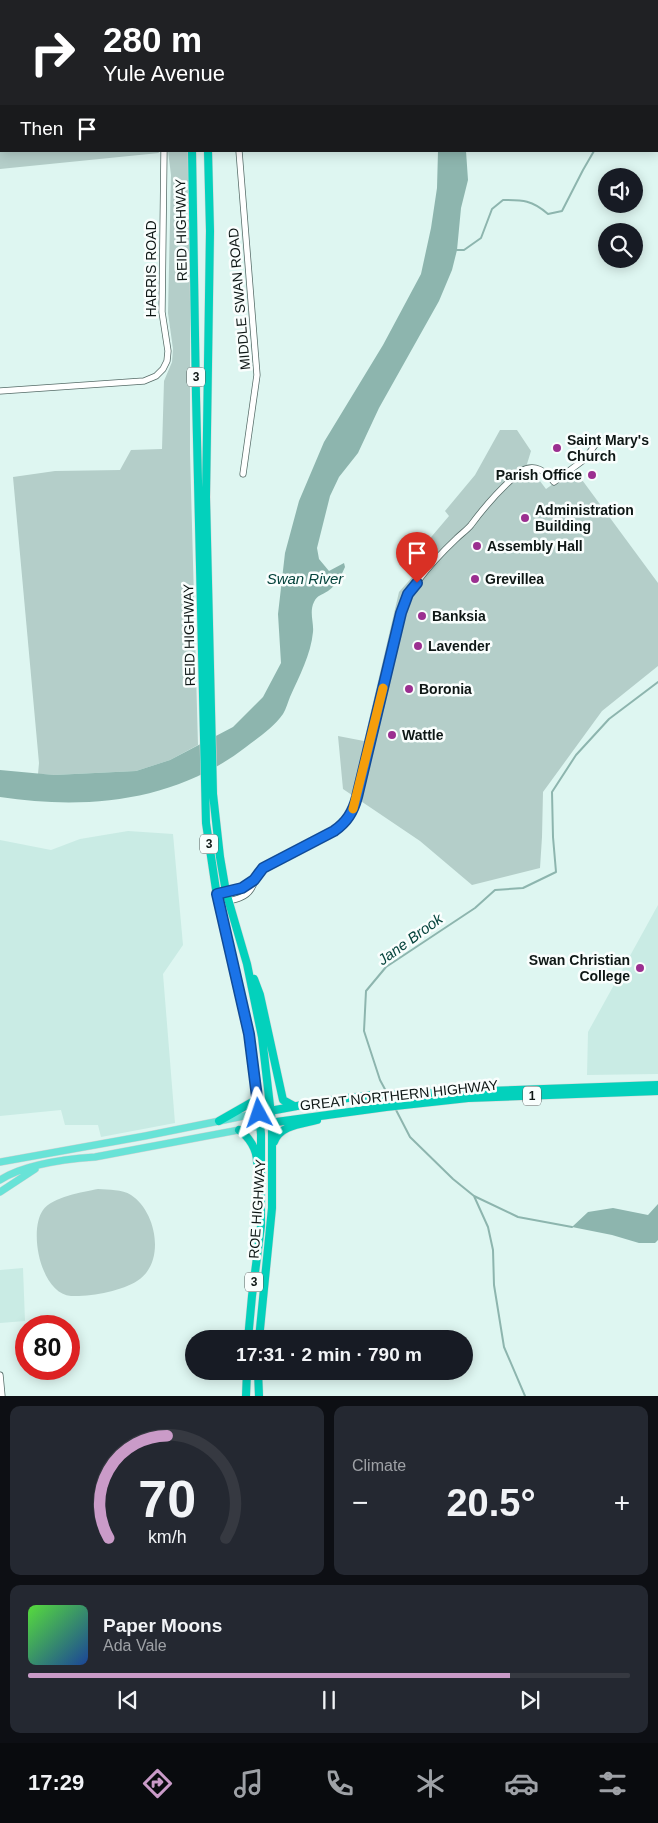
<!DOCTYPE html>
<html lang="en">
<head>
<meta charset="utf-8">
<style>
	body { margin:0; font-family:Helvetica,sans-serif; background:#242831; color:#f1f3f6; height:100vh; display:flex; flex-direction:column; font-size:19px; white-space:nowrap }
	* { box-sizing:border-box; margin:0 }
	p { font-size:16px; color:#9ea1a6 }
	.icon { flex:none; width:28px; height:28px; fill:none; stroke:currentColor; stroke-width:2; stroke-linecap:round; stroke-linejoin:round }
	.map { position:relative; height:1396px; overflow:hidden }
	.details { display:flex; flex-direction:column; gap:10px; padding:10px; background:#0d0f14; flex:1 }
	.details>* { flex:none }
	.top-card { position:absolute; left:0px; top:0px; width:659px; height:152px; box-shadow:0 2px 12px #0003; background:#202124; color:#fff; overflow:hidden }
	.fabs { position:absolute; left:598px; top:168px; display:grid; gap:10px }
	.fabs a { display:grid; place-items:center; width:45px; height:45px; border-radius:50%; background:#171b24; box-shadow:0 2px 12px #0003; font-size:25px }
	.speed { position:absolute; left:15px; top:1315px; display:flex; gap:10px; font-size:25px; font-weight:700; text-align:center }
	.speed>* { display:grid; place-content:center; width:65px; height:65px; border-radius:50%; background:#171b24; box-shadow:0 2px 12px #0003; line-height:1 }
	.speed .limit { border:8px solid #d22; background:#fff; color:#111 }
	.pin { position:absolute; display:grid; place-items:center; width:42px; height:42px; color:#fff; margin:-51px -21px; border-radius:50% 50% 50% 0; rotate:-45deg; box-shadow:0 0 5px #0007 }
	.pin .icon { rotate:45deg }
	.me { position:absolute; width:55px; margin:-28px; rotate:355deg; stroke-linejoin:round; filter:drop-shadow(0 0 4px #0008) }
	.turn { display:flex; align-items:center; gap:18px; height:105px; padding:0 20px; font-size:22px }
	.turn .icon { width:65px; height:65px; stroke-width:2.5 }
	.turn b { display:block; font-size:35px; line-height:42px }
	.then { display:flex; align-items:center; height:48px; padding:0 20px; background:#0003; gap:10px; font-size:19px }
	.big { font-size:38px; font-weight:700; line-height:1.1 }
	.details .tile { flex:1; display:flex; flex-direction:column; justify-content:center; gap:8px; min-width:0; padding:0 18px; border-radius:10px; background:#242831 }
	.details .dial { align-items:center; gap:0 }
	.dial svg { height:130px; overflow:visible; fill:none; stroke:#363941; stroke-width:7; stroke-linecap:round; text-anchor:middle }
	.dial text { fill:#f1f3f6; stroke:none }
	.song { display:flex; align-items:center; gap:15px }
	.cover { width:60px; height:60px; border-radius:8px; background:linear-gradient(135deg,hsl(110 70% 55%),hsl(220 70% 35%)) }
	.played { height:5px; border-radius:2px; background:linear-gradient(90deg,#ca9bc8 80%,#363941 80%) }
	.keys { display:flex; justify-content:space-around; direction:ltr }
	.heat { display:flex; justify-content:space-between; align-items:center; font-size:28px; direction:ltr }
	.details .tiles { flex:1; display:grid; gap:10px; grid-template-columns:1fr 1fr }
	.tile:last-child { grid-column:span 2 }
	.trip { position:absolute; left:185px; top:1330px; width:288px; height:50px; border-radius:25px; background:#171b24; box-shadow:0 2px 12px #0003; font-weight:700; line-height:50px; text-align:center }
	.menu { display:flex; height:80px; justify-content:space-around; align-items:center; background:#090b0e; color:#9ea1a6 }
	.menu .icon { width:35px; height:35px }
	.menu .selected { color:#ca9bc8 }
	.menu b { font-size:22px; color:#f1f3f6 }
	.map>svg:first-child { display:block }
	.built { fill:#c9ebe4 }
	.green { fill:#b4cec9 }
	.water { fill:#8db5ae }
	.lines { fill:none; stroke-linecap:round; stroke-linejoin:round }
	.stream { stroke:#8db5ae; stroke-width:2 }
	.minor-casing { stroke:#556b67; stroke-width:7 }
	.major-casing { stroke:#d4d5d5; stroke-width:8 }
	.highway-casing { stroke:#d4d5d5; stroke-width:9 }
	.minor { stroke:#fff; stroke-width:5.5 }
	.major { stroke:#68e3d7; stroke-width:7 }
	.highway { stroke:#03d1bc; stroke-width:8 }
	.route-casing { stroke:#114b97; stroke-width:12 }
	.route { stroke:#1a73e8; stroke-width:9 }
	.slow { stroke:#f59e0b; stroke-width:9 }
	.poi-dot { fill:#9b2f90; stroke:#f9fefd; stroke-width:2 }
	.labels { text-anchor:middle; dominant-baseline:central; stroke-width:5; stroke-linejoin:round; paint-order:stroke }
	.shield { fill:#f9fefd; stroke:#545c5b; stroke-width:1 }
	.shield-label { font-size:12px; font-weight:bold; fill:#0e1715 }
	.street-label { font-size:14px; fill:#0e1715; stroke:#f9fefd }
	.poi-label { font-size:14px; font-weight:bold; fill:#0e1715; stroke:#f9fefd; text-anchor:start }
	.water-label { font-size:15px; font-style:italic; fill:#05433c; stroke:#f9fefd }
</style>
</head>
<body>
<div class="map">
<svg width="658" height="1396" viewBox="0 0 658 1396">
	<rect width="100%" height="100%" fill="#def6f1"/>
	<!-- built -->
	<path class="built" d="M128 831 173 834 183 945 163 974 175 1123 101 1137 98 1125H65L61 1110 0 1116V840L51 850 80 839Z
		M658 905V1074L587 1075 588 1032Z
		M23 1268 25 1321 0 1323V1270Z"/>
	<!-- green -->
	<path class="green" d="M0 0 148 1H1V151H158L159 153 0 169Z
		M168 151H189L187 219 190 220V453L198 745 170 760 136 771 54 775 38 774 39 763 13 477 55 471 120 470 131 450 162 449 164 381 172 362 173 349 168 313 171 175Z
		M500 430H517L531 451 527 464 546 489 574 469 658 583V666L602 711 543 792 542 837 540 868 472 885 420 841 343 789 338 736 364 741 399 592 430 557 421 549 449 516 445 511 475 475Z
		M98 1189C109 1190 122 1189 131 1195 157 1212 166 1263 137 1281 122 1291 90 1297 71 1296 41 1294 28 1231 43 1210 52 1197 83 1192 98 1189Z"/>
	<!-- water -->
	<path class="water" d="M438 151H466L468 180 461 208 457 250 452 270 439 301 379 408 358 453 339 477 330 496 317 548 319 559 329 571 344 563 345 567C341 576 337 585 328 591 322 595 317 595 314 602 309 612 314 623 313 632 311 654 299 677 290 697 288 702 286 709 283 714 274 727 258 738 246 747 175 802 86 810 0 797V770L54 775 136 771 170 760 233 727 263 697 281 663 278 614 285 553 299 501 324 442 383 345 421 274 431 228 437 188Z
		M658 1204V1240L655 1243H639L612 1235 572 1227 588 1212 613 1208 648 1215Z"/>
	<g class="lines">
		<!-- stream -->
		<path class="stream" d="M658 116V115
			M457 250H464L481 238 492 209 503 200C523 200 532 200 548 214L562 211 583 170 594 151
			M387 1093 380 1080 364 1031 366 991 386 967 475 908 495 890 523 888 556 872 553 837 552 792 576 755 609 719 658 682
			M395 1108 410 1137 453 1179 474 1196 488 1227 493 1250 494 1285 504 1347 525 1396
			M474 1196 518 1217 572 1227"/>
		<defs>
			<path id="minor" d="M155 0V1
				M226 0V1
				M239 151 257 375 243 474
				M0 391 144 381 156 376 163 369 167 361 168 351 162 312 164 151
				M217 894 242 888 254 880
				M218 903C230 900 244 900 251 889 256 881 256 875 263 868 285 855 331 839 346 822 352 814 355 806 357 797L401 613C409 586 436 558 456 539 461 534 467 530 471 525 485 506 502 487 521 471 535 463 545 471 554 482L585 459 600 438
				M0 1375 2 1396"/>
			<path id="major" d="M0 1162 145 1136 259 1113
				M0 1180C25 1164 66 1159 95 1157L260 1126
				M0 1192 35 1169"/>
			<path id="highway" d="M187 0V1
				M202 0V1
				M192 151 196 396 206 823 218 903 249 1034 255 1074 261 1134V1226L252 1296 248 1339
				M208 151 210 231 206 497 213 794 220 857 226 892 247 964 262 1037 272 1123V1208L259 1339
				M254 979 260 995 283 1100 294 1106
				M259 1113 324 1101 372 1095 658 1085
				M219 1121 254 1101 257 1094
				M269 1123 386 1107 468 1098 658 1091
				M239 1130C249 1137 257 1149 257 1162
				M274 1142C280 1125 302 1124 317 1120
				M258 1371 259 1396
				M246 1396 247 1371"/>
		</defs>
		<!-- minor casing -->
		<use href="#minor" class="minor-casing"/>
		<!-- major casing -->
		<use href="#major" class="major-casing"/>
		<!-- highway casing -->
		<use href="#highway" class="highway-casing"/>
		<!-- minor -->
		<use href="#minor" class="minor"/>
		<!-- major -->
		<use href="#major" class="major"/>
		<!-- highway -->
		<use href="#highway" class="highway"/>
	</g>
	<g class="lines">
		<defs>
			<path id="route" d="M259 1113 249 1034 217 894 242 888 254 880 263 868 334 831C347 822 353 812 357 797L401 613 408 594 417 583"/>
		</defs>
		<!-- route casing -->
		<use href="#route" class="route-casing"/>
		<!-- route -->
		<use href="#route" class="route"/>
		<!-- slow -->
		<path class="slow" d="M353 809 383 688"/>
	</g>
	<!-- markers -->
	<g class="poi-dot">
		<circle cx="557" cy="448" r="5"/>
		<circle cx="592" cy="475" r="5"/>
		<circle cx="525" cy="518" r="5"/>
		<circle cx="477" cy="546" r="5"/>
		<circle cx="475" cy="579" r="5"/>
		<circle cx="422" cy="616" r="5"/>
		<circle cx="418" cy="646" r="5"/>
		<circle cx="409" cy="689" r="5"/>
		<circle cx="392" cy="735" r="5"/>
		<circle cx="640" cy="968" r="5"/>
	</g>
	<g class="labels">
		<!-- shield labels -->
		<g class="shield">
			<rect x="187" y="367.5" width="18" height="19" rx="4"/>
			<rect x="200" y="834.5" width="18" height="19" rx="4"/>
			<rect x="523" y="1086.5" width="18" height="19" rx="4"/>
			<rect x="245" y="1272.5" width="18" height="19" rx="4"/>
		</g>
		<g class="shield-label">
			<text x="196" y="377">3</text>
			<text x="209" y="844">3</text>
			<text x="532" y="1096">1</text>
			<text x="254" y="1282">3</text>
		</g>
		<!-- street labels -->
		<g class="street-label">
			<text transform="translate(181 230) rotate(-91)">REID HIGHWAY</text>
			<text transform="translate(151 269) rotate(-90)">HARRIS ROAD</text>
			<text transform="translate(239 299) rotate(-95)">MIDDLE SWAN ROAD</text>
			<text transform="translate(189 635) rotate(-91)">REID HIGHWAY</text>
			<text transform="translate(399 1095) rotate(-6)">GREAT NORTHERN HIGHWAY</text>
			<text transform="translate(257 1209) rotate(-86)">ROE HIGHWAY</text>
		</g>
		<!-- poi labels -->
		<g class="poi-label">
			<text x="567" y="440">Saint Mary's<tspan x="567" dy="16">Church</tspan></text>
			<text x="582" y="475" text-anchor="end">Parish Office</text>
			<text x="535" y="510">Administration<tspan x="535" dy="16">Building</tspan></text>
			<text x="487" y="546">Assembly Hall</text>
			<text x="485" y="579">Grevillea</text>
			<text x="432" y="616">Banksia</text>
			<text x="428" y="646">Lavender</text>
			<text x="419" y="689">Boronia</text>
			<text x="402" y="735">Wattle</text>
			<text x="630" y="960" text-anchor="end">Swan Christian<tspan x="630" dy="16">College</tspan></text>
		</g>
		<!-- water labels -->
		<g class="water-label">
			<text x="305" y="578">Swan River</text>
			<text transform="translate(410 939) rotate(-36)">Jane Brook</text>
		</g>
	</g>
</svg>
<div class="fabs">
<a><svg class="icon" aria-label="sound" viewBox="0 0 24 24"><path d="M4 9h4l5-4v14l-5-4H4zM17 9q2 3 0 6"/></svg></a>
<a><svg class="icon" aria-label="search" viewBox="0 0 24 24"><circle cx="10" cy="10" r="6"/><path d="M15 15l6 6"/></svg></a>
</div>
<div class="speed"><div class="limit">80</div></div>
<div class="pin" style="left:417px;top:583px;background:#d93025"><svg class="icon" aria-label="arrive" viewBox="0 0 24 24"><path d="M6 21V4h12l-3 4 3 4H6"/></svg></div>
<svg class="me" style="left:259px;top:1113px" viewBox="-20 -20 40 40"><path d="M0-17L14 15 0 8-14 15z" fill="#1a73e8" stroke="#fff" stroke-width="4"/></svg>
<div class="trip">17:31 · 2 min · 790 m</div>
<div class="top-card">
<div class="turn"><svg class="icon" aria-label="right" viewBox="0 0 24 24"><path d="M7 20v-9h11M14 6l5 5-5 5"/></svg><div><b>280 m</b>Yule Avenue</div></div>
<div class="then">Then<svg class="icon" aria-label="arrive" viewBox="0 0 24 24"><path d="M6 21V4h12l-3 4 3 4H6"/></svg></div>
</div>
</div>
<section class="details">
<div class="tiles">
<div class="tile dial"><svg viewBox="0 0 100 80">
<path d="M14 69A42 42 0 1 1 86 69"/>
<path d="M14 69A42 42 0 0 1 50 6" stroke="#ca9bc8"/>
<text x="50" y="56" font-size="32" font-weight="700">70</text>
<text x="50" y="72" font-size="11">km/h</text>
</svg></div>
<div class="tile"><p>Climate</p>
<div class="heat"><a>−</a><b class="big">20.5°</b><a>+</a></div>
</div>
<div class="tile">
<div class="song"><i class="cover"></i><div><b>Paper Moons</b><p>Ada Vale</p></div></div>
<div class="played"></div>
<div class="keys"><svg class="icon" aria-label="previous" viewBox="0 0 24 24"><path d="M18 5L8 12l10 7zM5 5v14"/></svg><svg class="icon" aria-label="pause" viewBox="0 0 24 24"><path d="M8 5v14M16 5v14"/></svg><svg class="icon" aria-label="next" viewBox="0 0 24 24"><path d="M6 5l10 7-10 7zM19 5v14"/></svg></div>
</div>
</div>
</section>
<nav class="menu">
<b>17:29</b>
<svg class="icon selected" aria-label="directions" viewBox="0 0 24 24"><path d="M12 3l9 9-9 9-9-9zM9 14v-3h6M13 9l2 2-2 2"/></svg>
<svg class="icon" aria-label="music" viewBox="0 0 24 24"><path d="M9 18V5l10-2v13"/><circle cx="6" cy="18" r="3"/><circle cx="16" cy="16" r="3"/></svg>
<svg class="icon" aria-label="phone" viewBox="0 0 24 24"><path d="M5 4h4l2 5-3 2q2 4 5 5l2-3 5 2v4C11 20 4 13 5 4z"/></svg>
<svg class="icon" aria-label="climate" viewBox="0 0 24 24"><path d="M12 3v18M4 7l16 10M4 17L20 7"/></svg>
<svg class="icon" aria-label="car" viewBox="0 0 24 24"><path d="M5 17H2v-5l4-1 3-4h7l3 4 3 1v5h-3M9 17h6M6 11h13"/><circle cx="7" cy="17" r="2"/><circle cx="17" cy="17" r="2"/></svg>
<svg class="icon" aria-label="filters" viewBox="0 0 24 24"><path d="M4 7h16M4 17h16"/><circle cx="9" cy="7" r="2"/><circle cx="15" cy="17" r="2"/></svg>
</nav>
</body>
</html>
